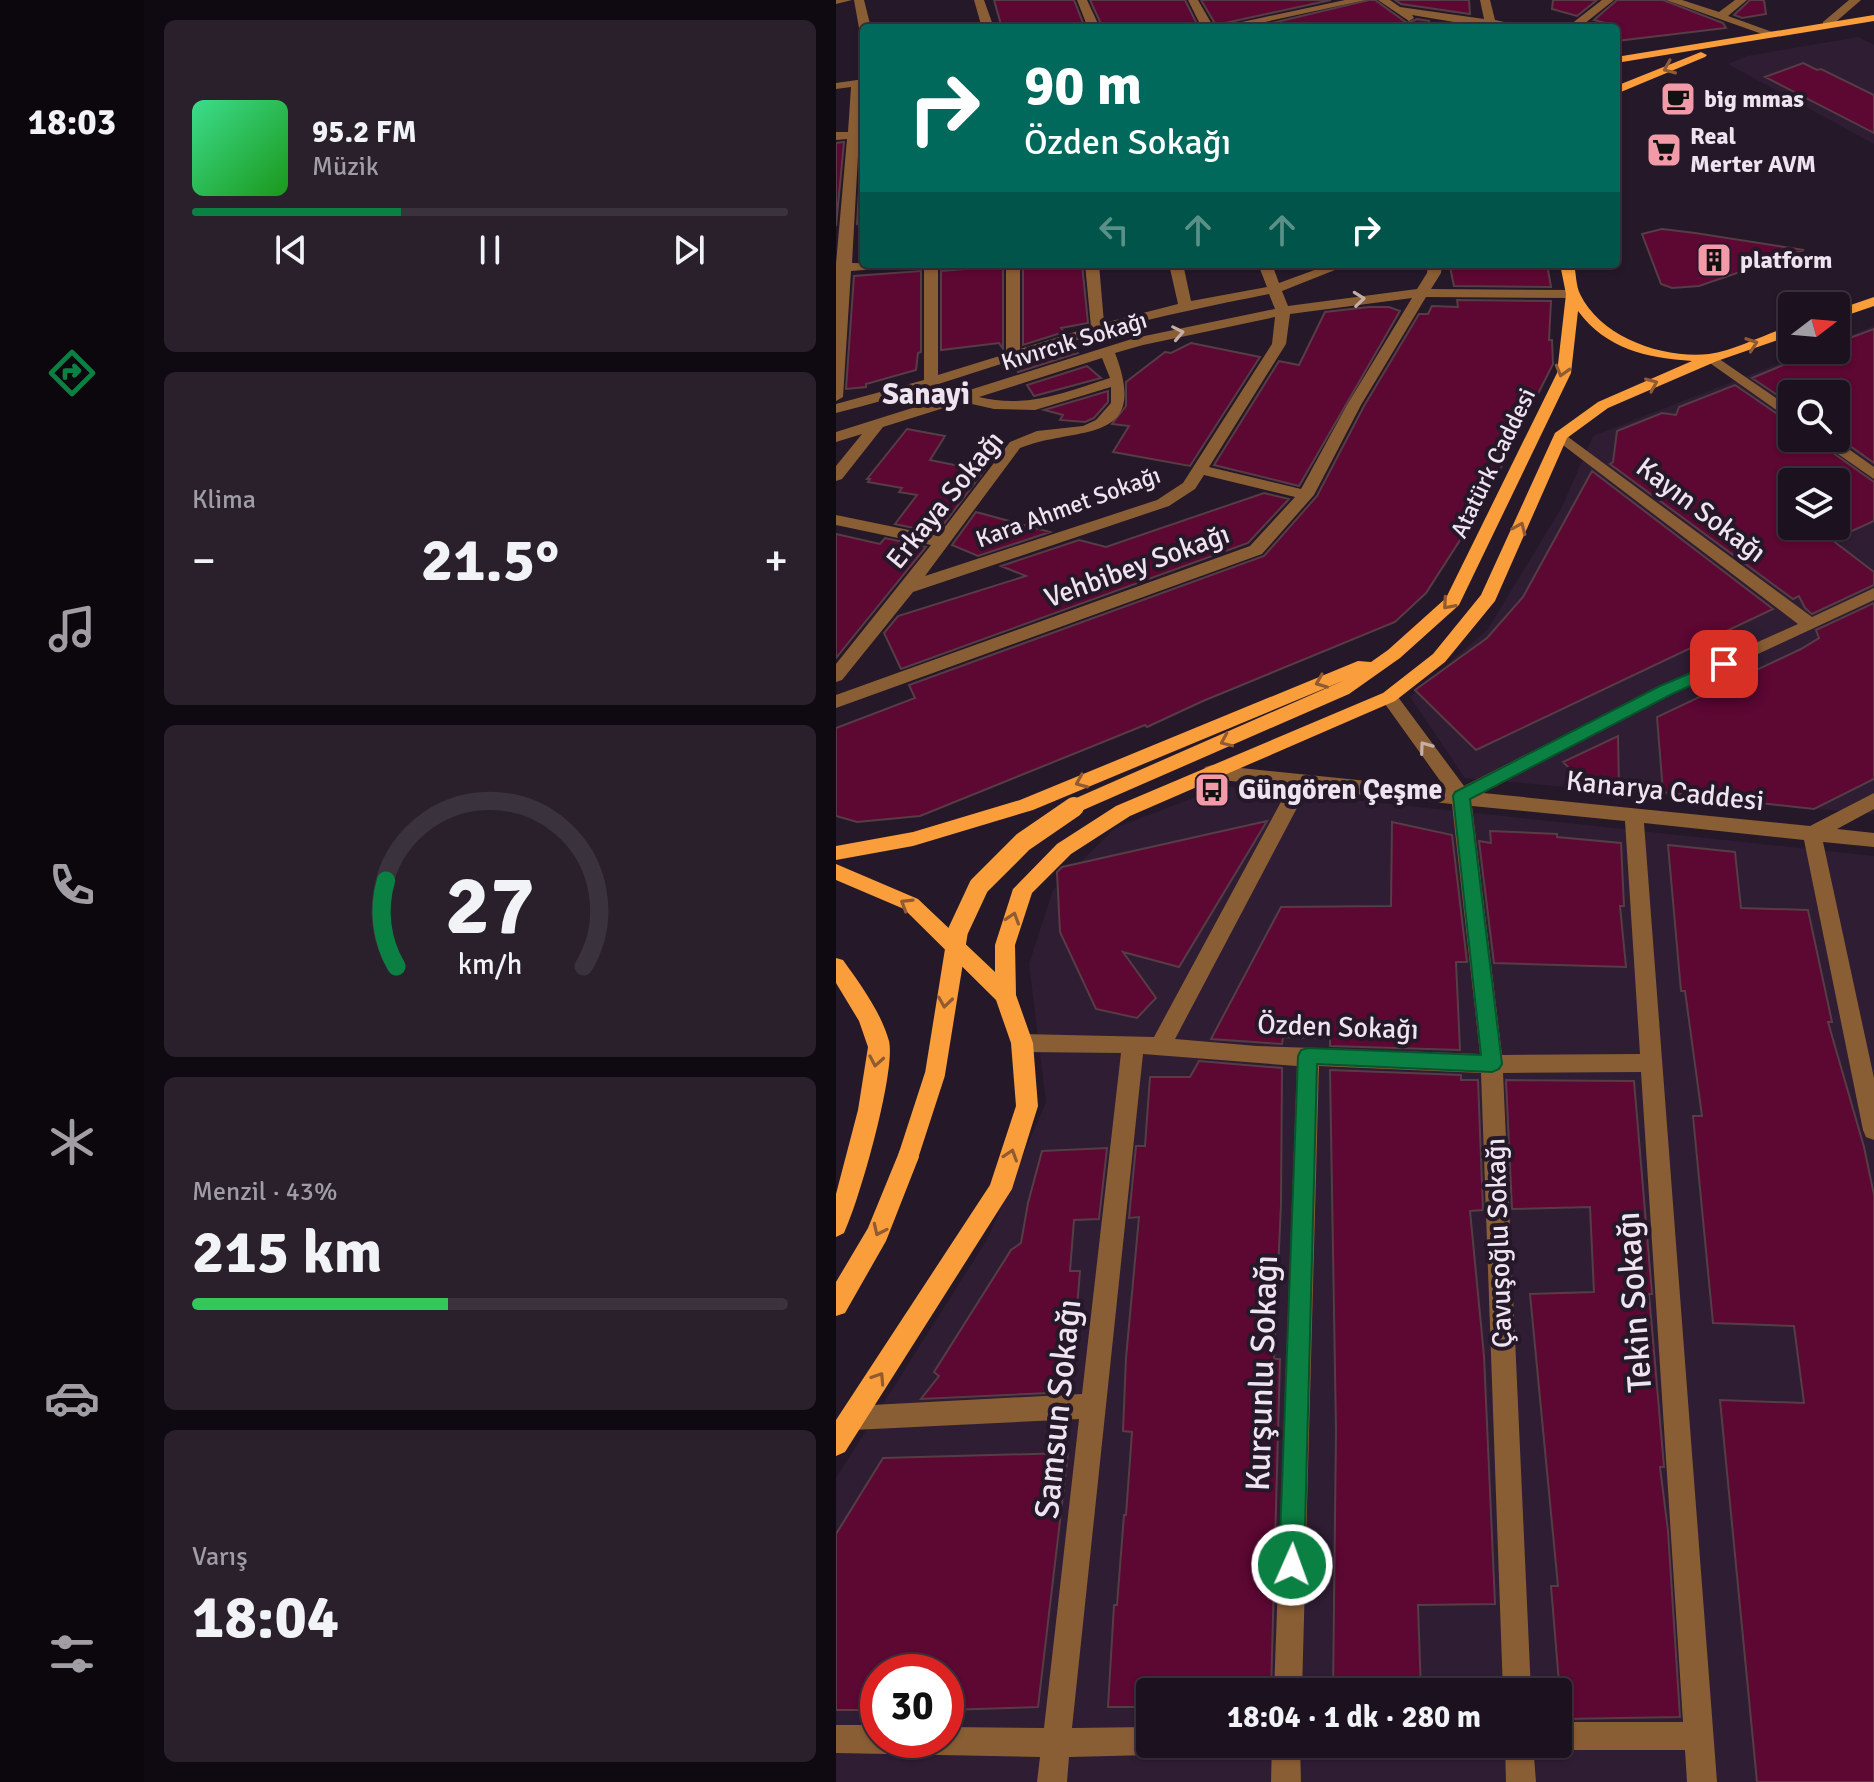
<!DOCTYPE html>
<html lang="tr">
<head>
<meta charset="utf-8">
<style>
	body { margin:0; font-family:Signika,sans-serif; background:#29202c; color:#f1f3f6; height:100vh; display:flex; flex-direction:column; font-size:30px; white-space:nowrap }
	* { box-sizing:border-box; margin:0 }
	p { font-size:26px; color:#a09ea4 }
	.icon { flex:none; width:44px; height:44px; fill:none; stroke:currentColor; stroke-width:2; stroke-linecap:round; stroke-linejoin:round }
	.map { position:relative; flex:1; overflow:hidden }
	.sheet { display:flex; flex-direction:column; gap:20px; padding:20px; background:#0f0a11; width:692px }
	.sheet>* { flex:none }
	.guide { position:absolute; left:24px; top:24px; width:760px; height:244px; border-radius:8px; box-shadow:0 2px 6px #0004,0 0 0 2px #3a323d; background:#00695c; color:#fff; overflow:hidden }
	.needle { width:52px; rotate:74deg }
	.fabs { position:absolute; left:942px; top:292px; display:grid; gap:16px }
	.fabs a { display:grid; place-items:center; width:72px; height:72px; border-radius:8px; background:#1c121f; box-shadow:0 2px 6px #0004,0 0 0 2px #3a323d; font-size:40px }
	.speed { position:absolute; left:24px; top:1654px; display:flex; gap:16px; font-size:40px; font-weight:700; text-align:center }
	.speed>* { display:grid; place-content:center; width:104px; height:104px; border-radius:50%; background:#1c121f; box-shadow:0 2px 6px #0004,0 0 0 2px #3a323d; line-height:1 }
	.speed .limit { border:12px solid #d22; background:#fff; color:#111 }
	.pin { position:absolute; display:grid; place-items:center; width:68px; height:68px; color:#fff; margin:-34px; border-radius:16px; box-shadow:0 4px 12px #0006 }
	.me { position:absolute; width:88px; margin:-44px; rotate:2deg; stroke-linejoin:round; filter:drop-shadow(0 0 6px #0008) }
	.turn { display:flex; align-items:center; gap:28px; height:168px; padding:0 32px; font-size:36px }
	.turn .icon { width:104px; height:104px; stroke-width:2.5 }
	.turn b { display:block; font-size:56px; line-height:68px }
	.lanes { display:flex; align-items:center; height:76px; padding:0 32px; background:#0003; justify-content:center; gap:40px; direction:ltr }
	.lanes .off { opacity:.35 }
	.big { font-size:60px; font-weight:700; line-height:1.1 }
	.sheet .card { flex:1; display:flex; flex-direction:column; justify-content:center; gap:12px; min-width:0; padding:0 28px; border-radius:12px; background:#29202c }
	.sheet .dial { align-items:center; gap:0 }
	.dial svg { height:208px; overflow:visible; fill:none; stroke:#3a323d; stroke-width:7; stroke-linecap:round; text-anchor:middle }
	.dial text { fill:#f1f3f6; stroke:none }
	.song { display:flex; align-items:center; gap:24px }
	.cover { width:96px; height:96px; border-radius:12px; background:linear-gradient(135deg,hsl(150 70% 55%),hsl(120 70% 35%)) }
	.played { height:8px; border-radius:4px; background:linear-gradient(90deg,#0b8043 35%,#3a323d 35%) }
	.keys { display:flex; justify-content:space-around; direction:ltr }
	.heat { display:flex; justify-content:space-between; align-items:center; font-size:44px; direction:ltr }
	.charge { height:12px; border-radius:6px; background:linear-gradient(90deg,#34c759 43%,#3a323d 0) }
	.trip { position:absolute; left:300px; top:1678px; width:436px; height:80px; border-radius:8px; background:#1c121f; box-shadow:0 2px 6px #0004,0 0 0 2px #3a323d; font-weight:700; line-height:80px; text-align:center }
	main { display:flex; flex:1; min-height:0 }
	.tabs { display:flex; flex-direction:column; width:144px; justify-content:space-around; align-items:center; background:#0b070c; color:#a09ea4 }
	.tabs .icon { width:56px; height:56px }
	.tabs .current { color:#0b8043 }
	.tabs b { font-size:36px; color:#f1f3f6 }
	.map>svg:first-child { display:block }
	.built { fill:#2f1d34; fill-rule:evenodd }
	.building { fill:#5d0733; stroke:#563d45; stroke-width:2; fill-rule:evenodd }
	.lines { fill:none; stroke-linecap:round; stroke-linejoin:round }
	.minor { fill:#8a5e34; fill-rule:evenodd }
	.major { fill:#fa9e3b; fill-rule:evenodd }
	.major-bridge { stroke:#fa9e3b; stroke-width:20 }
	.oneway { stroke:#905b32 }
	.oneway2 { stroke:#c5aea5 }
	.route { fill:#0b8043; stroke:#07532c; stroke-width:2 }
	.labels { text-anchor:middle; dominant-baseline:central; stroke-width:8; stroke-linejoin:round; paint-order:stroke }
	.far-poi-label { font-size:24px; font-weight:bold; fill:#ede4f0; stroke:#251829; text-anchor:start }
	.far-street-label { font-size:24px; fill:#ede4f0; stroke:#251829 }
	.street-label { font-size:28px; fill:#ede4f0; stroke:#251829 }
	.poi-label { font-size:28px; font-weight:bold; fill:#ede4f0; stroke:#251829; text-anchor:start }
	.far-district-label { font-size:30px; font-weight:bold; fill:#ede4f0; stroke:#251829 }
	.near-street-label { font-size:34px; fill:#ede4f0; stroke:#251829 }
</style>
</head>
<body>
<main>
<nav class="tabs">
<b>18:03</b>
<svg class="icon current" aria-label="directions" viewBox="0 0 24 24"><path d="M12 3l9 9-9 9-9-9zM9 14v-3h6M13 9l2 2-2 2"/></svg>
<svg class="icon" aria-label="music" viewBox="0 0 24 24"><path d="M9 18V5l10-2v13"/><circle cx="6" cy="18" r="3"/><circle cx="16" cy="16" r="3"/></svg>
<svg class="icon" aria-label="phone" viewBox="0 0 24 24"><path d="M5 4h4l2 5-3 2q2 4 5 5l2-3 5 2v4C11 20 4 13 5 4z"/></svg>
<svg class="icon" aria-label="climate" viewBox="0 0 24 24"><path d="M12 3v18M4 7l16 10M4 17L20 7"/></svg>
<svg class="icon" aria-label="car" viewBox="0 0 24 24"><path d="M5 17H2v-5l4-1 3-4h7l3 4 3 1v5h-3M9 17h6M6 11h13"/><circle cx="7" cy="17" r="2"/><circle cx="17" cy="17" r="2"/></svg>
<svg class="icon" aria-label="filters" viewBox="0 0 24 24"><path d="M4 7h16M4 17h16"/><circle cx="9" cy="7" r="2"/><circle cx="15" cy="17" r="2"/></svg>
</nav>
<section class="sheet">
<div class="card">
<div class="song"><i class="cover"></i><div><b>95.2 FM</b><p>Müzik</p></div></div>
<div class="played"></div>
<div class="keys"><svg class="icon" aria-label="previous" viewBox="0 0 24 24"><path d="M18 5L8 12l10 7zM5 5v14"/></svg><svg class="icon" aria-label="pause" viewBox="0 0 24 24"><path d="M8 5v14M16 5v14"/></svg><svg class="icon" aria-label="next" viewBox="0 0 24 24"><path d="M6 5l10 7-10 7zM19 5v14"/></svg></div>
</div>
<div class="card"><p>Klima</p>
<div class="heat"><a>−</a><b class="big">21.5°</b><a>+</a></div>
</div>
<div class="card dial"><svg viewBox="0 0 100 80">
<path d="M14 69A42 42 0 1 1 86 69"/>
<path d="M14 69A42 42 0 0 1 10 36" stroke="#0b8043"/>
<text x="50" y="56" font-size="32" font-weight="700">27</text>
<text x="50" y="72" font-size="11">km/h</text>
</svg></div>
<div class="card"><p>Menzil · 43%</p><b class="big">215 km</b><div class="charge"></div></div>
<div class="card"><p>Varış</p><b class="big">18:04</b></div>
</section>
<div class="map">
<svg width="1038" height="1782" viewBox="0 0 1038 1782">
	<rect width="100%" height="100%" fill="#251829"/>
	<!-- built -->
	<path class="built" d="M1022 37 1038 45V144L892 64 911 56Z
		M1038 326V814L629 778 574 697 652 629 726 507 757 436 977 350H1000V341ZM956 394H1000V438H956ZM956 482H1000V526H956Z
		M388 786 1038 856V1782H0V1478L152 1238 210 1102 193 964 217 890 279 828ZM42 1672H110V1740H42ZM314 1692H722V1744H314Z"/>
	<!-- building -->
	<path class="building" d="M158 0H238L249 28H166Z
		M254 0H349L363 28H267Z
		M365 0H495L380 25Z
		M533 0H539L571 23 581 19 594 21 550 28H415Z
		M559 0H633L634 14 565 4Z
		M717 0H761L741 16 716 9Z
		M781 0H827L887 23 890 28 780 41V28H773L777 25 758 20Z
		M914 0H928L930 14 906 18 898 15Z
		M967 63 981 70 985 69 1038 95V133L929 77Z
		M26 141 28 223 21 224Z
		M8 142 0 226V143Z
		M826 229 859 233 968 250 863 286 836 288 825 284 806 234Z
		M187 264H246L252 323 225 328 228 332 187 345Z
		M620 264H711L715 287 618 286 614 267 620 266Z
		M167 266V349L163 343 105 350V271Z
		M85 271V352L82 353 80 370 30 384V387L10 389 18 276Z
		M621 300 715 301 713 340H716L717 364 644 509 590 593 559 622 367 701 311 727 309 725 84 816 21 822 0 816V728L79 698 73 685 428 556 481 496 528 406 583 314H592L596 306 622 307Z
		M533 307H553L564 311 463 486 378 465 443 361 463 365 489 312Z
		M1038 329V463L1000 436V394H956V405L916 378 983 350H1000V343Z
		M355 343 424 357 354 466 277 452 293 426 276 424 290 406V382L329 352 335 353Z
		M237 345 242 353 182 372 176 364Z
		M251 366 265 378 198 396 191 385Z
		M899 385 956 424V438H976L1038 482V521L996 540 1038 572V585L976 614 969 608 963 596 957 599 774 464 777 462 781 431 826 413 840 415 843 407ZM956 482H1000V526H956Z
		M272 391V402L258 418 249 422 224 420 227 415 208 410Z
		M71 429 109 436 94 460 148 471 101 533 59 524 81 495 63 492 66 488 32 482 34 479H31Z
		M756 471 937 609 640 750 579 690 651 638 687 597Z
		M428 493 453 499 412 543 65 669 48 633 62 616 190 576 165 566 243 540 270 547Z
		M140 512 214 532 142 556 116 545Z
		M0 534 44 544 49 538 90 547 0 658Z
		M1038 603V779L978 809 827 792 821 717 965 649 983 638 980 630Z
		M782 736 783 789 748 783 727 762Z
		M431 821 343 967 287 952 320 998 301 1018 260 1009 224 932 221 872 226 867Z
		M556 822 616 835 631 962H620L624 1050 494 1046V1038L447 1037 446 1044 375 1039 445 907 555 906Z
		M654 831 721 834V837L785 843 788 906H784L790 967 658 963 643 841 655 843Z
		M832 845 899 852 905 908 972 910 996 1022H992L1028 1147 1038 1195V1782H921L884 1400 968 1403 958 1326 877 1323 857 1116H866L849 991H845Z
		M363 1061 446 1068 445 1204 438 1359H444L435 1692H314V1707H272L278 1605H281L288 1515H290L296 1432 287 1431 290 1358 303 1217 293 1218 300 1146H309L314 1077H354Z
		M494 1070 625 1075V1080H642L647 1210 634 1211 648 1356 659 1604 582 1605 585 1692H497L500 1431Z
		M670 1080 798 1081 816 1294H813L828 1467H824L832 1531 844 1717 726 1719 715 1586H722L694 1294 758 1292 754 1207 676 1209Z
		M271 1148 263 1219 238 1220 234 1271H244L234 1392 85 1399 103 1376 98 1372 175 1250 185 1243 192 1203 206 1151Z
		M232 1453 202 1707 110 1710 113 1672H42V1710H0V1534L47 1458Z"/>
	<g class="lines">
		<!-- minor -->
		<path class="minor" d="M0 0H16L0 4Z
			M18 0H28L35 28H28V31L23 28Z
			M138 0H148L158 28H146Z
			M241 0H251L264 28H252Z
			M352 0H362L378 28H366Z
			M509 0H530L401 28H378Z
			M542 0H554L564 7 648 19 644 0H654L659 20 697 28H654L576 15 578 18 573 21Z
			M766 0H778L743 28H730Z
			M830 0H846L883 12 899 0H911L892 16 939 33 929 35Z
			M1013 0H1025L995 26H987V22Z
			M28 79 24 131 28 130V138H23L16 263 59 264 52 268 15 271 7 397 0 401V264L11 139 0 140V132H12L15 87 0 89V83Z
			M88 264H102V375L170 354V264H184V349L255 327 249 264H263L268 323 342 304 333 264H347L355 301 431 287 422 264H436L443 283 495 264H514L446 291 452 306 581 289 591 273 592 264H606L605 273 595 289 737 290 744 294 737 298 590 297 525 405 478 495 426 554 0 708V695L414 546 459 497 368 475 359 489 333 506 77 592 6 680 0 682V664L95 545 0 525V515L102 536 174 442 201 431 247 426 260 420 275 403V387L199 410 158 409 127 402 47 427 6 479 0 481V466L26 434 0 442V432L299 338 439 309 433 294C378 305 322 316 268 332 178 358 91 391 0 413V404L88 380ZM576 298 511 405 465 489 373 467 450 344 454 314ZM439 317 436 344 347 483 321 500 89 576 184 448C241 425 315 447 279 353L307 345ZM266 358 274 378C230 392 190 409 143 397Z
			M876 354 956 409V421L871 361V355Z
			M724 431 976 617 1038 588V600L836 694 647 793 974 826 1038 793V809L1001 829 1038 833V847L987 842 1038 1078V1140L1030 1137 1027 1130 968 840 808 823 881 1782H851L849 1750H722L711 1744H722V1722H847L805 1072 667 1073 695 1692H667L645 1073 483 1066 466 1692H438L461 1066 307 1054 236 1728 314 1727V1744H327L324 1751 314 1755 233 1757 231 1782H201L204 1757 0 1753V1725H42V1740H110V1727L208 1728 243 1419 17 1430 8 1427 4 1418 8 1409 17 1406 246 1394 285 1053 186 1052 178 1049 175 1043 178 1037 186 1034 318 1037 453 787 376 779 369 777 367 772 369 767 376 765 610 789 544 697 553 691 559 693 628 786 824 686 962 624 719 439V433ZM471 789 616 804 644 1054 421 1046 339 1039ZM636 806 789 821 804 1054 666 1055Z
			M979 438H997L1038 467V479Z
			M436 1744H464L465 1782H435Z
			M669 1744H697L700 1782H670Z"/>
		<!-- major -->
		<path class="major" d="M1038 15V21L780 63V57Z
			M865 52 871 55 869 57 780 94V86Z
			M724 264H738C740 273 740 286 744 294 765 338 828 359 873 354 899 351 930 333 956 326V335L881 361 772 408 731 438 659 601 609 662 559 701 294 816 235 854 196 893 179 945 180 995 197 1043 202 1106 176 1189 9 1452 0 1456V1420L154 1185 180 1106 175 1043 160 1000 68 909 0 880V864L82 899 159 972V945L177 889 221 844 280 806 547 693 597 654 645 595 719 433 762 402 856 361C811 358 770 349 742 311L735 373 623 605 564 658 513 694 238 814 231 812 228 807 231 802 509 680 197 810 77 846 0 860V846L77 832 184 800 522 661 535 662 552 650 610 598 721 373 730 294Z
			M1038 297V306L1000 319V310Z
			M0 958 7 960C24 984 45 1012 53 1041 60 1072 23 1202 8 1233L0 1237V1194L22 1110 32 1047 23 1021 0 983Z
			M72 1147 80 1150 83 1157 50 1241 9 1313 0 1316V1282L32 1228 64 1150Z"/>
		<!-- major-bridge -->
		<path class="major-bridge" d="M72 1157 99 1074 122 931 143 886 187 842 238 807"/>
	</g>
	<!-- one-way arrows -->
	<defs><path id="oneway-chevron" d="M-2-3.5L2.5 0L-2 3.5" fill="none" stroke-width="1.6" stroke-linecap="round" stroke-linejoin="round" transform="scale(2)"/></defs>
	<g class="oneway">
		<use href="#oneway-chevron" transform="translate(833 68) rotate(157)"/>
		<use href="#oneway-chevron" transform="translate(916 344) rotate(-19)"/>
		<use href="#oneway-chevron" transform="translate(726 371) rotate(106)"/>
		<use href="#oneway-chevron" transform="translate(816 384) rotate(-23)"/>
		<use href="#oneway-chevron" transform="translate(684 528) rotate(-66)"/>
		<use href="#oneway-chevron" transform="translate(612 604) rotate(131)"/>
		<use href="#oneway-chevron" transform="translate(485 682) rotate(158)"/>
		<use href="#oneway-chevron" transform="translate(390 741) rotate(156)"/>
		<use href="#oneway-chevron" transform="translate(245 782) rotate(157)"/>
		<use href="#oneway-chevron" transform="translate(70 904) rotate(-149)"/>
		<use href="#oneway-chevron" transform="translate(177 918) rotate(-72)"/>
		<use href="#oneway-chevron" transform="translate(109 1002) rotate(98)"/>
		<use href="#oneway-chevron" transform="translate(40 1061) rotate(100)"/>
		<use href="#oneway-chevron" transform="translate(175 1155) rotate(-72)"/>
		<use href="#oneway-chevron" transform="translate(43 1230) rotate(115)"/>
		<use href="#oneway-chevron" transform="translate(43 1378) rotate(-57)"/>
	</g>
	<g class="oneway2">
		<use href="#oneway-chevron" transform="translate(523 299) rotate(-6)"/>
		<use href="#oneway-chevron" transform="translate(342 333) rotate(-11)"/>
		<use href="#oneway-chevron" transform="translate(589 747) rotate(-126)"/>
	</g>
	<!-- route -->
	<path class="route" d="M888 659 894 660V668L836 694 634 799 666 1064 663 1069 656 1072 481 1064 468 1565 464 1573 456 1577 447 1573 443 1565 462 1056 465 1050 472 1048 645 1055 617 796 619 792 824 686Z"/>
	<!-- icons -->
	<defs>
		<symbol id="cafe-square" viewBox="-11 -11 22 22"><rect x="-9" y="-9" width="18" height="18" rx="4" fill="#f39aa9" stroke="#251829"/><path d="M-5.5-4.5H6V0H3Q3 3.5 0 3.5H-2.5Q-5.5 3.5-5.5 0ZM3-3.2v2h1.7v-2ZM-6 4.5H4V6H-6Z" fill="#111"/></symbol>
		<symbol id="supermarket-square" viewBox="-11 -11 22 22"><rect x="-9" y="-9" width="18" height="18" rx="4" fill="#f39aa9" stroke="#251829"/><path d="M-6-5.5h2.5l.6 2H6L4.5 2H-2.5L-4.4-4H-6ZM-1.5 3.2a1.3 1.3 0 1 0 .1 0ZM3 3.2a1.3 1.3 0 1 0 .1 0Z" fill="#111"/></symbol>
		<symbol id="building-square" viewBox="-11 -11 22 22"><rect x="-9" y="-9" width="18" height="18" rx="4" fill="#f39aa9" stroke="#251829"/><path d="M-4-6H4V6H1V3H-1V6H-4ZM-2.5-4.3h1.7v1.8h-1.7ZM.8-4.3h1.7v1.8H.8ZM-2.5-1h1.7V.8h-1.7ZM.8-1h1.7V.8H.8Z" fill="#111"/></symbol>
		<symbol id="bus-square" viewBox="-11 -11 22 22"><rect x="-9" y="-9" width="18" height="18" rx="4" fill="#f39aa9" stroke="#251829"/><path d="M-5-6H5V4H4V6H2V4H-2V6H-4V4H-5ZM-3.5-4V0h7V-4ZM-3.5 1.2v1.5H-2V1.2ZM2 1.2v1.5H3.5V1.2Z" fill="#111"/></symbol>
	</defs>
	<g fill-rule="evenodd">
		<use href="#cafe-square" x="822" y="79" width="40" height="40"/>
		<use href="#supermarket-square" x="808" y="130" width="40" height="40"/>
		<use href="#building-square" x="858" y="240" width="40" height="40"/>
		<use href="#bus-square" x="356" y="770" width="40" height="40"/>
	</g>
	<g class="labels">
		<!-- far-poi labels -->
		<g class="far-poi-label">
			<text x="868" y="99">big mmas</text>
			<text x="854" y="136">Real<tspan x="854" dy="28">Merter AVM</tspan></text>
			<text x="904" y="260">platform</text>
		</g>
		<!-- far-street labels -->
		<g class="far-street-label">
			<text transform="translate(238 341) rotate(-17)">Kıvırcık Sokağı</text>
			<text transform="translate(657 463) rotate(-64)">Atatürk Caddesi</text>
			<text transform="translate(232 507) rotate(-20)">Kara Ahmet Sokağı</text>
		</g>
		<!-- street labels -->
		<g class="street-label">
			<text transform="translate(109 500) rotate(-51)">Erkaya Sokağı</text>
			<text transform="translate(865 510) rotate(37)">Kayın Sokağı</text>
			<text transform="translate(301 566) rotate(-20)">Vehbibey Sokağı</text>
			<text transform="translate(829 791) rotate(6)">Kanarya Caddesi</text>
			<text transform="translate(502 1027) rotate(2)">Özden Sokağı</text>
			<text transform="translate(663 1243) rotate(-92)">Çavuşoğlu Sokağı</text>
		</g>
		<!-- poi labels -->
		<g class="poi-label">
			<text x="402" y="790">Güngören Çeşme</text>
		</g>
		<!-- far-district labels -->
		<g class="far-district-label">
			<text x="90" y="394">Sanayi</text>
		</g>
		<!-- near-street labels -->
		<g class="near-street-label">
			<text transform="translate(798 1302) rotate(-94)">Tekin Sokağı</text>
			<text transform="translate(426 1373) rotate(-88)">Kurşunlu Sokağı</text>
			<text transform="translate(222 1409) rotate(-84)">Samsun Sokağı</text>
		</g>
	</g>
</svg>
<div class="fabs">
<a><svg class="needle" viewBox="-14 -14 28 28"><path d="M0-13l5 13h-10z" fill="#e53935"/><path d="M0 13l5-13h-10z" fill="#a09ea4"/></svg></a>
<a><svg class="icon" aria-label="search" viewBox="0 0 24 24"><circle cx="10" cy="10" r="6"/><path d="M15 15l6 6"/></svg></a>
<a><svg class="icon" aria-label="layers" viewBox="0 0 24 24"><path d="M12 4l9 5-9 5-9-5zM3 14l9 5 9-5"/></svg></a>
</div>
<div class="speed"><div class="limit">30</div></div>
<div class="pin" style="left:888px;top:664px;background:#d93025"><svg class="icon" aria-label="arrive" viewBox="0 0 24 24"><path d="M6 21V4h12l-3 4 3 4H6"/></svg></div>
<svg class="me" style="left:456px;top:1565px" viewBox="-20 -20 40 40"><circle r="17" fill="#0b8043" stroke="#fff" stroke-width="3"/><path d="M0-11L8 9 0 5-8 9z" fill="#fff"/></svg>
<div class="trip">18:04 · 1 dk · 280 m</div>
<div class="guide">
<div class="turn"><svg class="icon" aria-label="right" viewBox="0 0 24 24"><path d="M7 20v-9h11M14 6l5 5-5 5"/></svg><div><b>90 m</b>Özden Sokağı</div></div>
<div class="lanes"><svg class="icon off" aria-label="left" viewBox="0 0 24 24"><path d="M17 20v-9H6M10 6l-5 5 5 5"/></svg><svg class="icon off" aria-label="ahead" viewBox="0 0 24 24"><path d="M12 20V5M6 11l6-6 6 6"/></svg><svg class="icon off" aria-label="ahead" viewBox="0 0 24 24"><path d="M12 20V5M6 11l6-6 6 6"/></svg><svg class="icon" aria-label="right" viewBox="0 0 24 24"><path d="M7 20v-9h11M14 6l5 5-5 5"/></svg></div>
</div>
</div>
</main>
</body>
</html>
